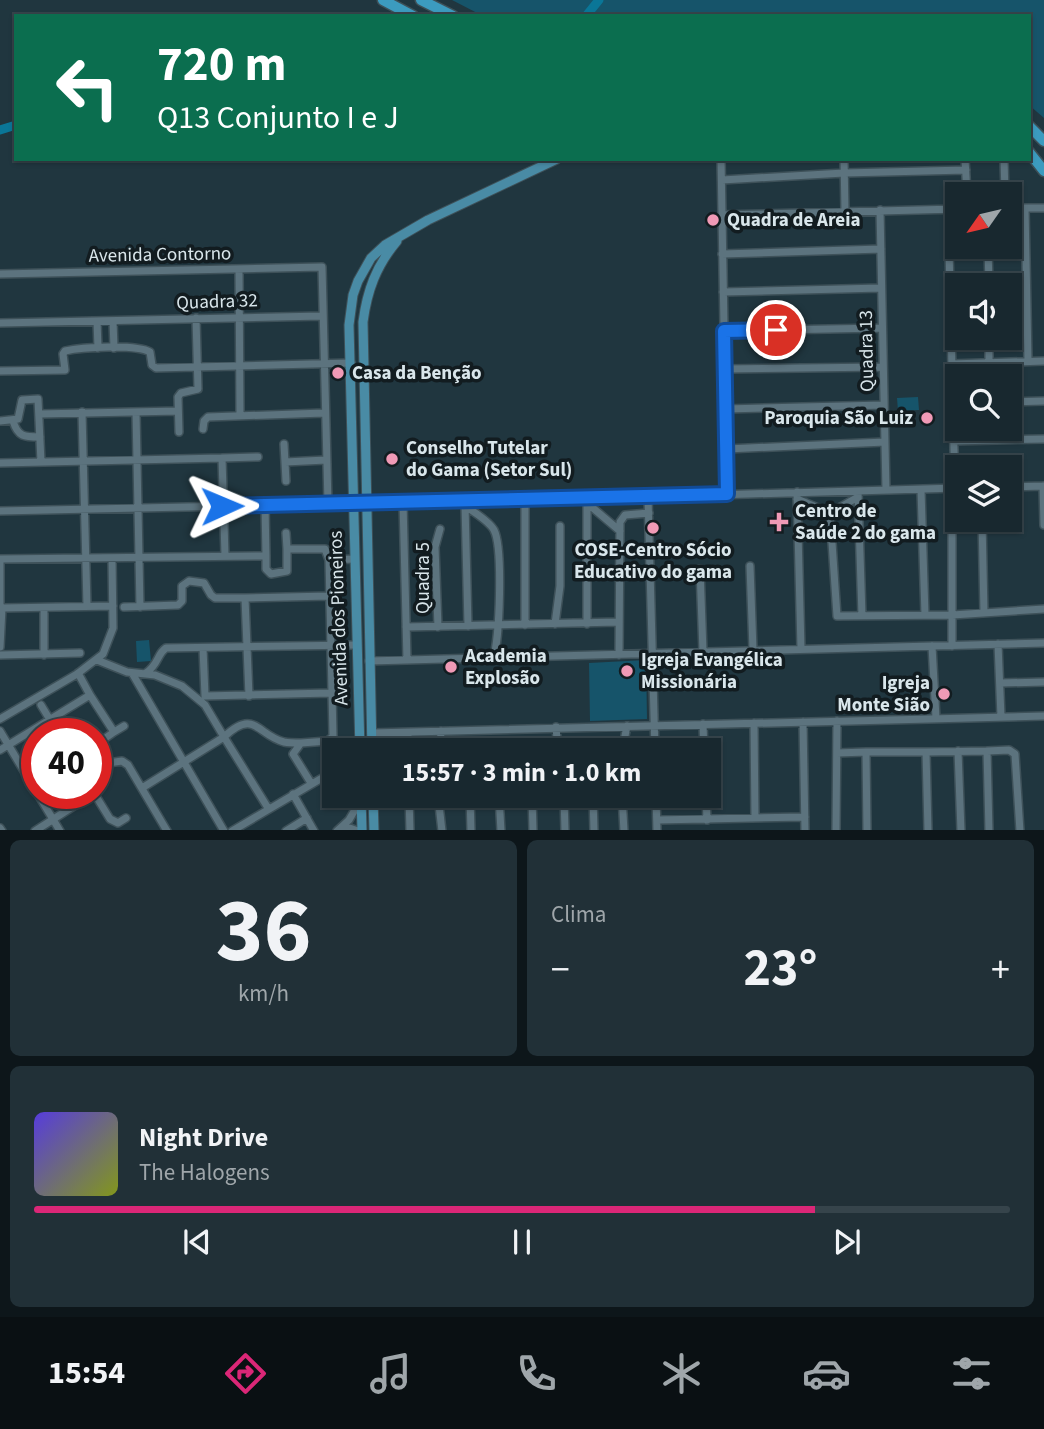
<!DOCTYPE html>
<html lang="pt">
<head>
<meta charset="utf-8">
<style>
	body { margin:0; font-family:"Source Sans 3",sans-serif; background:#213037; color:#f1f3f6; height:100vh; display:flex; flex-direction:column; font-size:26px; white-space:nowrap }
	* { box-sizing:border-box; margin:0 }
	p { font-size:23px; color:#9fa6aa }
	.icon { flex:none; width:38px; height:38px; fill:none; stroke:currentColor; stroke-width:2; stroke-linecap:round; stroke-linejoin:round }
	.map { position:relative; height:830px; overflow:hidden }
	.drawer { display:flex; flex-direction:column; gap:10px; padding:10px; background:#0d161a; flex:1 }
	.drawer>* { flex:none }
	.banner { position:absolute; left:14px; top:14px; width:1017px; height:147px; border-radius:0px; box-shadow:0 2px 5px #0004,0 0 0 2px #36444b; background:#0b6e4f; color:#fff; overflow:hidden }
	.needle { width:46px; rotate:236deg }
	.fabs { position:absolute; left:945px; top:182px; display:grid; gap:14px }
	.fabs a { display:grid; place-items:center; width:77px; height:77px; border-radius:0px; background:#18282f; box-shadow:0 2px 5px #0004,0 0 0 2px #36444b; font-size:35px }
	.speed { position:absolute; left:21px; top:718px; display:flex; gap:14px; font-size:35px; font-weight:700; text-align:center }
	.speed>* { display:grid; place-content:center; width:91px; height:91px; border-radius:50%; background:#18282f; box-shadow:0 2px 5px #0004,0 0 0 2px #36444b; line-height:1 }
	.speed .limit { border:10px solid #d22; background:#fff; color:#111 }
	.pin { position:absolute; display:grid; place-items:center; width:60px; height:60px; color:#fff; margin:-30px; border:4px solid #fff; border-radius:50%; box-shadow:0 2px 7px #0007 }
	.me { position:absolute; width:77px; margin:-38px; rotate:89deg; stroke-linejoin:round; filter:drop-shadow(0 0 5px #0008) }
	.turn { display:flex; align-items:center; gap:24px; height:147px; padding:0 28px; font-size:32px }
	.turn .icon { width:91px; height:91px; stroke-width:2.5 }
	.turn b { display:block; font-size:49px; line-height:60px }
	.big { font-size:52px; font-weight:700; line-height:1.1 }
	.drawer .card { flex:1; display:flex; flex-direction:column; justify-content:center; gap:10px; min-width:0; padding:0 24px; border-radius:10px; background:#213037 }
	.drawer .dial { align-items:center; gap:0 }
	.dial b { font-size:91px; line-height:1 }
	.song { display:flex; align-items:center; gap:21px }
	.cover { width:84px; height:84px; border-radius:10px; background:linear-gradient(135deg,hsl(250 70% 55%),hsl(70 70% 35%)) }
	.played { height:7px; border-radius:4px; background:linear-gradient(90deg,#db2777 80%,#36444b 80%) }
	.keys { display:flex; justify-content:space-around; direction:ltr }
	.heat { display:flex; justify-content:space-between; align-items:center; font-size:38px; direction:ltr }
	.drawer .tiles { flex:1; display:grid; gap:10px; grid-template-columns:1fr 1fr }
	.card:last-child { grid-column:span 2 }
	.trip { position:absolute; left:322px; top:738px; width:399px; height:70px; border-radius:0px; background:#18282f; box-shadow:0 2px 5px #0004,0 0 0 2px #36444b; font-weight:700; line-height:70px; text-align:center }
	.tabs { display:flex; height:112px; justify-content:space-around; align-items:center; background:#0a1013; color:#9fa6aa }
	.tabs .icon { width:49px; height:49px }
	.tabs .selected { color:#db2777 }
	.tabs b { font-size:32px; color:#f1f3f6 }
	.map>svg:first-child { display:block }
	.green { fill:#16546a }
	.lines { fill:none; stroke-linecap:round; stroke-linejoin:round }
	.river { stroke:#0a7697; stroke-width:9 }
	.minor-casing { stroke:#3e5159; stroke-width:10 }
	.major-casing { stroke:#3e5159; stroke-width:11 }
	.highway-casing { stroke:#3e5159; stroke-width:13 }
	.minor { stroke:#5c737e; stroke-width:7 }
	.major { stroke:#498ba5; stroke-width:9 }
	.highway { stroke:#3c9bbf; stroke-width:10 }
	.route-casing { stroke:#114b97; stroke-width:18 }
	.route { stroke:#1a73e8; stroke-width:12 }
	.poi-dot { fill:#f09ab6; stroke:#121c20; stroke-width:2.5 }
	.labels { text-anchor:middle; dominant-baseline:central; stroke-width:7; stroke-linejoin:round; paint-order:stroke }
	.poi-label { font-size:19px; font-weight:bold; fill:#d9e6eb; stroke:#121c20; text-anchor:start }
	.street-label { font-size:19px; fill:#d9e6eb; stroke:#121c20 }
</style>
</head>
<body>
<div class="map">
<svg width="1044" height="831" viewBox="0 0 1044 831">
	<rect width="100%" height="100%" fill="#20363f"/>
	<!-- green -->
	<path class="green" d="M452 0H1044V118L1029 105V16H483Z
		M918 397 919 410 898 411 897 398Z
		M149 640 151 661 137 662 136 641Z
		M646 660 647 719 590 721 589 663Z"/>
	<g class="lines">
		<!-- river -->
		<path class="river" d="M586 16 599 0
			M0 130 16 125"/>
		<defs>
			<path id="minor" d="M721 159 727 494
				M844 159 845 211
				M965 159 967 194
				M1004 159 1005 194
				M722 180 844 173 966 170
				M1010 208H1044
				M1025 208 1028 361
				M948 209 955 489
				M880 210 886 490
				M722 215 957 209
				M988 247 989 285
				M722 254 881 249
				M239 269 240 414
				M0 274 322 267 328 504
				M723 292 881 288
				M97 321 98 348
				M113 321 114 348
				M0 323 322 316
				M724 331 882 328
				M989 338V363
				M952 364 1044 361
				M725 369 883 367
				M0 371 65 370 63 354 65 351C82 347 137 344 150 352L152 365 156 368 351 363
				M1010 402 1044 401
				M726 409 884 405
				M82 412 87 606
				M136 412 140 607
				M39 414 178 411
				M0 421 18 419 22 400 38 399 41 462
				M13 421C18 437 24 437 40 437
				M203 429 204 421 208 417 324 413
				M179 432 178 397 181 393 198 389 196 318
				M953 441 1044 439
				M284 444 286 481
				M727 449 885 442
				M285 462 326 460
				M0 463 222 458
				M1043 486 1044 525
				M1010 487 1044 486
				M921 490 925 615
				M858 491 862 616
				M797 492 801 649
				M648 497 655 751
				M525 499V625
				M797 499 830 513
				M403 502 407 660
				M587 503 620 531
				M465 504 468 626
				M265 505 266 556
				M465 506C474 512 489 521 494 530 503 547 500 640 493 659
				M0 511 648 497 957 488
				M830 513 837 616 952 615 1044 609
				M830 513 858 497
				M982 520 984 613
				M952 530V646
				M286 533 287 549H325L329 560 333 736 328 741 301 743 293 754 311 783
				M225 555 222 458 258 457
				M0 559 260 556H266V569L271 574 287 571V549
				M0 559V605L2 608 0 647
				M329 560 355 559
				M750 566 753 650
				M700 569 703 652
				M124 607 178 605 182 601V586L189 581 204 583 211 595 215 598H245
				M2 608 113 606
				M555 624 560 586V526
				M587 624V498
				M406 627 618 622
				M438 627 435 547 440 529
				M998 644 1001 717
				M932 646 936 718
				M203 648 205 696 331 693
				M0 655 80 653
				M44 655V608
				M619 655 620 522 625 515 649 513
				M97 660 127 672 155 675 182 686 205 705 224 737 142 788
				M369 661 1044 643
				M132 673 224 831
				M146 673C159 664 157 654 166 648L357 645
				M1000 683 1044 682
				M90 695 114 732 97 744 108 763 122 761 128 765 167 831
				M249 696 245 598 329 596
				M41 705 58 733
				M0 719 77 674 103 654 113 628 112 558
				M803 722 805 831
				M754 723 755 818
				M703 724 704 751
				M556 727 558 751
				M0 731 60 831
				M114 732 124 726
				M372 733 1044 716
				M408 733V751
				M0 750 90 695 78 673
				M440 751 441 731
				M622 751 627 726
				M958 751 961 831
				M987 751 1009 750 1015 754 1020 831
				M866 752H926L928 831
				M926 752 987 751 989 831
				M837 753 866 752 867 831
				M94 793 110 819 118 823 126 818
				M293 794 314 831
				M409 796 410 831
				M438 796 442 831
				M470 796 471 831
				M499 796 501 831
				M532 796 533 831
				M564 796 565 831
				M593 796 594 831
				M622 796 624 831
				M656 796 657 831
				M706 796 707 820
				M268 808 224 737C255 708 257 735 284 742 289 743 296 743 301 743
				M657 820 805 817
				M344 826 358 831
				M0 828 2 831
				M35 831 94 793
				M232 831 334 771
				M286 831 307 818
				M337 831 349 820 360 801
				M836 831 837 721"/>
			<path id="major" d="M360 751 349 325 353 295 358 281 371 258 385 245 428 220 557 159
				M372 751 363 322C367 291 376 266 397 241
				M361 796 362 831
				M373 796 374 831"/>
			<path id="highway" d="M383 0 413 16
				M421 0 453 16
				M1029 126 1044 141
				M1029 152 1044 171"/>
		</defs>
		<!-- minor casing -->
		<use href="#minor" class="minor-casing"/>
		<!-- major casing -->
		<use href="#major" class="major-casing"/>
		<!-- highway casing -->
		<use href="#highway" class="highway-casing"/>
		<!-- minor -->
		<use href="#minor" class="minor"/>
		<!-- major -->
		<use href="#major" class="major"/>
		<!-- highway -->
		<use href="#highway" class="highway"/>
	</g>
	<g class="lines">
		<defs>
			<path id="route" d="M222 506 727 494 724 331 776 330"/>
		</defs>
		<!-- route casing -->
		<use href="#route" class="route-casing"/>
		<!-- route -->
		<use href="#route" class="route"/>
	</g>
	<!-- markers -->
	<g class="poi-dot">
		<circle cx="713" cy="220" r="7"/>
		<circle cx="338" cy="373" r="7"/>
		<circle cx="927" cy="418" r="7"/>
		<circle cx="392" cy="459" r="7"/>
		<path d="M775.5 511.5h7v7h7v7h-7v7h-7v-7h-7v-7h7z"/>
		<circle cx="653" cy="528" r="7"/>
		<circle cx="451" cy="667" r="7"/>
		<circle cx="627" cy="671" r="7"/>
		<circle cx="944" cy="694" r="7"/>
	</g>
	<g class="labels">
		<!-- poi labels -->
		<g class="poi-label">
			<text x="727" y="220">Quadra de Areia</text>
			<text x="352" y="373">Casa da Benção</text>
			<text x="913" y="418" text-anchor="end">Paroquia São Luiz</text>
			<text x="406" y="448">Conselho Tutelar<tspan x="406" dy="22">do Gama (Setor Sul)</tspan></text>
			<text x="795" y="511">Centro de<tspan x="795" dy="22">Saúde 2 do gama</tspan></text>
			<text x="653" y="550" text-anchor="middle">COSE-Centro Sócio<tspan x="653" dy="22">Educativo do gama</tspan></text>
			<text x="465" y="656">Academia<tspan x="465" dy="22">Explosão</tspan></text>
			<text x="641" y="660">Igreja Evangélica<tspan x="641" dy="22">Missionária</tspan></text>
			<text x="930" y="683" text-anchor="end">Igreja<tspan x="930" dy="22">Monte Sião</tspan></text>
		</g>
		<!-- street labels -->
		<g class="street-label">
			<text transform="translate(160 255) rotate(-1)">Avenida Contorno</text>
			<text transform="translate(217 302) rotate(-2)">Quadra 32</text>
			<text transform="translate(867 351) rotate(-91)">Quadra 13</text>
			<text transform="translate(423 578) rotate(-90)">Quadra 5</text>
			<text transform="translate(339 618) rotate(-92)">Avenida dos Pioneiros</text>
		</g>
	</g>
</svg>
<div class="fabs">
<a><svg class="needle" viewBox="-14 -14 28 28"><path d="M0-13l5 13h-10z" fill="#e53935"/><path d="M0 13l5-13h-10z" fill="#9fa6aa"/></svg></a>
<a><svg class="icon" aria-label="sound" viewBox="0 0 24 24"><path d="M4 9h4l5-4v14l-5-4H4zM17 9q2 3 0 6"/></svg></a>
<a><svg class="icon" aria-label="search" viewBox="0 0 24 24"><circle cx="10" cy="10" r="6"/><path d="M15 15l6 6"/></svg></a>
<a><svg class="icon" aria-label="layers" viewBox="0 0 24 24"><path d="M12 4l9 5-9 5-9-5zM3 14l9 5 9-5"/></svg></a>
</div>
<div class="speed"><div class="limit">40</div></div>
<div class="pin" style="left:776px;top:330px;background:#d93025"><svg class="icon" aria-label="arrive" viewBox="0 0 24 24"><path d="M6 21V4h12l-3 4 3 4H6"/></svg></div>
<svg class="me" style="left:222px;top:506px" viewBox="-20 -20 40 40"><path d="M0-17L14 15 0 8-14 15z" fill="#1a73e8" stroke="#fff" stroke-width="4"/></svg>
<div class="trip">15:57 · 3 min · 1.0 km</div>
<div class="banner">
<div class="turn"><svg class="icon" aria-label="left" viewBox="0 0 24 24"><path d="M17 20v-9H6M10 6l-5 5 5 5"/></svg><div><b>720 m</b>Q13 Conjunto I e J</div></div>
</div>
</div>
<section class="drawer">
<div class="tiles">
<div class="card dial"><b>36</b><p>km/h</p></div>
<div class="card"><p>Clima</p>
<div class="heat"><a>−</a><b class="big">23°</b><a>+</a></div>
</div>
<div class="card">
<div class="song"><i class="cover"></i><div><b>Night Drive</b><p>The Halogens</p></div></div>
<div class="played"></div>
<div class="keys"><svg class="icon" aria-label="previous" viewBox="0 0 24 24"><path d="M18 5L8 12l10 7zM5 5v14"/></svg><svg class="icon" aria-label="pause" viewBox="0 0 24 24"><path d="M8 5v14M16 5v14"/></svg><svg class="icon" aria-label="next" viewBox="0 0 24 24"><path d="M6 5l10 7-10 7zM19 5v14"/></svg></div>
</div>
</div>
</section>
<nav class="tabs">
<b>15:54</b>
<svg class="icon selected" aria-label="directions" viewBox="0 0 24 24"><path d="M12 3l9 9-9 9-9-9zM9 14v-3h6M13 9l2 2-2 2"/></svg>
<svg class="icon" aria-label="music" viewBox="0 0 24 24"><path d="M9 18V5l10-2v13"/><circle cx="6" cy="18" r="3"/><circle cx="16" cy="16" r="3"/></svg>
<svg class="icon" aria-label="phone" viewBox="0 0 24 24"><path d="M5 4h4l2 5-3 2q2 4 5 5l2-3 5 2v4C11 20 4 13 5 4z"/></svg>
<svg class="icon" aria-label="climate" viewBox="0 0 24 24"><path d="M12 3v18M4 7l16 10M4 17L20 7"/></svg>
<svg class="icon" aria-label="car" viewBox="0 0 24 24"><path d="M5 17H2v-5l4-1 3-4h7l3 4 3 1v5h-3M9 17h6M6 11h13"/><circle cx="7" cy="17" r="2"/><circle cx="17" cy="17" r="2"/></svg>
<svg class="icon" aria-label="filters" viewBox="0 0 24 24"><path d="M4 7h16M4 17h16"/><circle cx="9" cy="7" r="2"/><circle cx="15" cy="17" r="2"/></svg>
</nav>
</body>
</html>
